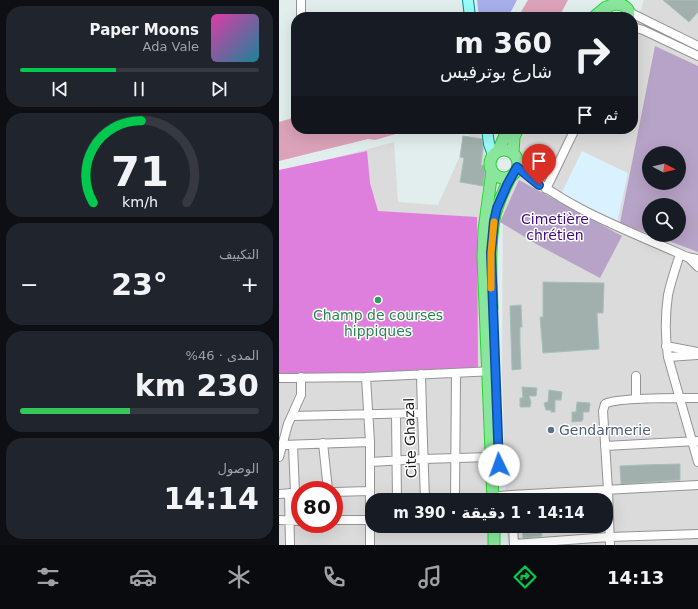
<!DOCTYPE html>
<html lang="ar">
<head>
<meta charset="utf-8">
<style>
	body { margin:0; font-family:"DejaVu Sans","Noto Sans Arabic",sans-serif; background:#20242c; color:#f1f3f6; direction:rtl; height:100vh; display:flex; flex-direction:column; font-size:15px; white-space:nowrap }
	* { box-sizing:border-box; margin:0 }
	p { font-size:13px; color:#9ea1a6 }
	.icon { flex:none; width:22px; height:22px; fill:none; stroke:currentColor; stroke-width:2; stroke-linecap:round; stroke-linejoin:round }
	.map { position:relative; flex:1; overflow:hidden; direction:ltr }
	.sheet { display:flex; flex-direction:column; gap:6px; padding:6px; background:#0d0f14; width:279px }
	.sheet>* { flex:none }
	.banner { position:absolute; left:12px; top:12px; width:347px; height:122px; border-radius:16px; box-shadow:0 4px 16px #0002; direction:rtl; background:#171b24; color:#f1f3f6; overflow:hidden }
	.needle { width:26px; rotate:97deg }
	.fabs { position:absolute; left:363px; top:146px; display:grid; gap:8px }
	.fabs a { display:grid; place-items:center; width:44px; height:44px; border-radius:50%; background:#171b24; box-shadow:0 4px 16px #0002; font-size:20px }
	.speed { position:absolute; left:12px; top:481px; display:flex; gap:8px; font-size:20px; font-weight:700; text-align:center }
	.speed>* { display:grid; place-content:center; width:52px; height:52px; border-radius:50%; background:#171b24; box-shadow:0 4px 16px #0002; line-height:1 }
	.speed .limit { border:6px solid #d22; background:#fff; color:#111 }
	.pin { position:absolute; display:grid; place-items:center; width:34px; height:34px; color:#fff; margin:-41px -17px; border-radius:50% 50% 50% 0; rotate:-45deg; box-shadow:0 0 4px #0007 }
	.pin .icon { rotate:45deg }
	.me { position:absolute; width:44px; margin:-22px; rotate:357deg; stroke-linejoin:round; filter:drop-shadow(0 0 3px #0008) }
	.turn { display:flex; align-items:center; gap:14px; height:84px; padding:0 20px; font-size:18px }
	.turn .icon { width:52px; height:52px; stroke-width:2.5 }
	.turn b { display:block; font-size:28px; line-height:34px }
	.then { display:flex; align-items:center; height:38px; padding:0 20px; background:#0003; gap:8px; font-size:15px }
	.big { font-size:30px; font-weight:700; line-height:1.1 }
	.sheet .card { flex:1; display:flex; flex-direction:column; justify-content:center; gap:6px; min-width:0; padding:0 14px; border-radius:16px; background:#20242c }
	.sheet .dial { align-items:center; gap:0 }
	.dial svg { height:104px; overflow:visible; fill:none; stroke:#363941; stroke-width:7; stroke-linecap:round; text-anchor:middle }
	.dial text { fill:#f1f3f6; stroke:none }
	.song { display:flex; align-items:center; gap:12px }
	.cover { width:48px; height:48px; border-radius:6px; background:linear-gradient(135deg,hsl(320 70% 55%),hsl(190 70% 35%)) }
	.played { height:4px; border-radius:2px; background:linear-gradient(90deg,#00c94e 40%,#363941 40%) }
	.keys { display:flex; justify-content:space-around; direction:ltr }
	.heat { display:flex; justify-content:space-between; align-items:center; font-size:22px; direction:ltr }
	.charge { height:6px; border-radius:3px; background:linear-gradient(90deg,#34c759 46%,#363941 0) }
	.trip { position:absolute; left:86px; top:493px; width:248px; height:40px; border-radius:16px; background:#171b24; box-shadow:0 4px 16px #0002; font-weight:700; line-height:40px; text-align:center; direction:rtl }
	.tab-bar { display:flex; height:64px; justify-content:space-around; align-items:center; background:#090b0e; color:#9ea1a6 }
	.tab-bar .icon { width:28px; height:28px }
	.tab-bar .current { color:#00c94e }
	.tab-bar b { font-size:18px; color:#f1f3f6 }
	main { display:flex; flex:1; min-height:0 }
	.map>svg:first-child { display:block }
	.residential { fill:#dadbda; fill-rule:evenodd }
	.education { fill:#daf1ff }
	.grass { fill:#a7aee9 }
	.cemetery { fill:#b7a3c7; fill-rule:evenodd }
	.pitch { fill:#de7fde }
	.water { fill:#dca2b9 }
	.building { fill:#a2b0ad; stroke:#a5c0bb }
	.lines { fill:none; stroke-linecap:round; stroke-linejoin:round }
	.minor-casing { stroke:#949494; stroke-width:10 }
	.major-casing { stroke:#008d95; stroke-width:12 }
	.highway-casing { stroke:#23d82b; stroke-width:13 }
	.minor { stroke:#fff; stroke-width:8 }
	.major { stroke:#9afcf7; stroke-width:10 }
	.highway { stroke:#89e69c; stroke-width:11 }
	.route-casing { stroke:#114b97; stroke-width:10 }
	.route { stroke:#1a73e8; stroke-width:7 }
	.slow { stroke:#f59e0b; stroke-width:7 }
	.leisure-dot { fill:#2e9e5b; stroke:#fff; stroke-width:1.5 }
	.service-dot { fill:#5c6f8a; stroke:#fff; stroke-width:1.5 }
	.labels { text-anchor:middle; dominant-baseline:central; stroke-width:3; stroke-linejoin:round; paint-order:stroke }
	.park-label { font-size:14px; fill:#3f0b7a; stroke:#fff }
	.leisure-label { font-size:14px; fill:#27864d; stroke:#fff }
	.service-label { font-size:14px; fill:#4e5e75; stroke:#fff; text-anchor:start }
	.street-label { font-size:14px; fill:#1d1d1d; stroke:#fff }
</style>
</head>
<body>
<main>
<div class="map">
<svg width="419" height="545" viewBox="0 0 419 545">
	<rect width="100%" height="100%" fill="#e2edee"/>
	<!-- residential -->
	<path class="residential" d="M365 0H419V545H229L228 526H327V500H227L223 373 224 211 240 142 249 129H354V23L358 21ZM370 153H400V183H370ZM370 205H400V235H370Z
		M193 129H200L207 158 201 216 204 365 210 500H93V526H212L213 545H0V173L115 142 119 202 159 205ZM21 490H55V524H21Z"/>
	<!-- education -->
	<path class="education" d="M303 151 349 173 338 223 282 194Z"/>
	<!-- grass -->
	<path class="grass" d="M198 0H238L229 17H200Z"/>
	<!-- cemetery -->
	<path class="cemetery" d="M376 46 419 66V252L374 235H400V205H370V234L341 223ZM370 153H400V183H370Z
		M240 180 343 236 321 278 259 245 221 222Z"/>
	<!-- pitch -->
	<path class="pitch" d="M88 151 91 183 99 211 198 217 199 367 146 373 0 377V170Z"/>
	<!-- water -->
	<path class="water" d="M249 0H289L280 17H239Z
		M17 117V129H134L96 140 89 139 0 161V122Z"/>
	<!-- building -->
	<path class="building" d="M384 0H419V12L410 22Z
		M184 136 203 139 204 148 202 165 208 166 206 170 204 186 181 182 185 158 181 157Z
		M264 282 325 283 324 313H318L320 349 264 353 261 317H264Z
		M242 305 243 327H241V343L242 369 233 370 231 306Z
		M243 387 258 388 257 396H250L252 402 251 407H241V398H244Z
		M270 390 283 392 282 400H276V412H272V410H267L265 403 269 402Z
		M298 402 311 403 310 412H304V419L303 421 293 422V412H297Z
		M401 464V480L342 484 341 466 361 465Z
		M243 526H262L263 536 244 538Z"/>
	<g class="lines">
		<defs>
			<path id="minor" d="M22 0V17
				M350 12 419 46
				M354 27 364 30 419 56
				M239 167C291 211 347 229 408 257L419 259
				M252 178 276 169
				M267 189 296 129
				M401 254C397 267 392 281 389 295 386 316 386 336 389 357L419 462
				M409 257 419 267
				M387 346 419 352
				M389 357 418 355
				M142 374 143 413 146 500
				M87 377 91 442V545
				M0 378 87 377 216 371
				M357 399V376
				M117 414 118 500
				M13 416 143 413
				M44 443 49 490
				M3 445 91 442
				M14 445 16 493
				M326 446 418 441
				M0 457 9 424 22 395V377
				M91 462 144 459 212 457
				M55 492 90 491
				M10 493 11 545
				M0 494 14 493
				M232 495 419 485
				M221 496 232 495V499
				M176 500 177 373
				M0 520 21 521
				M55 520H93
				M234 526 235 545
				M235 544 330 537 419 534
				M331 545 329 490 324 411 326 404C336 397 403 398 419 398"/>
			<path id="major" d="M189 0 191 17
				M208 129 210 144 214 155"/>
			<path id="highway" d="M315 17 327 7
				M327 17C320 0 355 0 349 17
				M211 164a14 14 0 1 1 28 0a14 14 0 1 1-28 0Z
				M219 151 229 129
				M234 153 235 137 239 129
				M213 171 205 230 204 257 214 500
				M213 308C212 279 210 249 215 220 218 205 225 189 232 176
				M215 526V545"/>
		</defs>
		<!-- minor casing -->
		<use href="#minor" class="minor-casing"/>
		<!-- major casing -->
		<use href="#major" class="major-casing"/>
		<!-- highway casing -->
		<use href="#highway" class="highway-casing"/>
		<!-- minor -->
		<use href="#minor" class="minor"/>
		<!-- major -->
		<use href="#major" class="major"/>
		<!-- highway -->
		<use href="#highway" class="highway"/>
	</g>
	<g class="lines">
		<defs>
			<path id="route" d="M220 465 212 253 215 221 218 208 228 185 238 167 260 185"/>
		</defs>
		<!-- route casing -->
		<use href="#route" class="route-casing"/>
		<!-- route -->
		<use href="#route" class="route"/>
		<!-- slow -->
		<path class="slow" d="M212 288V253L215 222"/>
	</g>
	<!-- markers -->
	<circle class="leisure-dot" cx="99" cy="300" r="4"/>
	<circle class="service-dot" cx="272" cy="430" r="4"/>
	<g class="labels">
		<!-- park labels -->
		<g class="park-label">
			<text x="276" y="219">Cimetière<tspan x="276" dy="16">chrétien</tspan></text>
		</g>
		<!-- leisure labels -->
		<g class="leisure-label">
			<text x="99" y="315">Champ de courses<tspan x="99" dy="16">hippiques</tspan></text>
		</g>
		<!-- service labels -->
		<g class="service-label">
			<text x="280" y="430">Gendarmerie</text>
		</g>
		<!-- street labels -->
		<g class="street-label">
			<text transform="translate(131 438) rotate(-92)">Cite Ghazal</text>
		</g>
	</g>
</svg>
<div class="fabs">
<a><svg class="needle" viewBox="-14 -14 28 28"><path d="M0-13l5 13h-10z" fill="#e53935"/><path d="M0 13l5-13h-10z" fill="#9ea1a6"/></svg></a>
<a><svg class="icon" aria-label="search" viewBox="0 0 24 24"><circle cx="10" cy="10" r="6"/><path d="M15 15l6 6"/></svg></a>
</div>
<div class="speed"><div class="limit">80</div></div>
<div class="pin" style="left:260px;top:185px;background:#d93025"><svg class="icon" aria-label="arrive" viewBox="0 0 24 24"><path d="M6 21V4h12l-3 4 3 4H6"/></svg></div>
<svg class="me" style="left:220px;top:465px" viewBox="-20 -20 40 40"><circle r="19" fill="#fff"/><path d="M0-13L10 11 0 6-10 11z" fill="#1a73e8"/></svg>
<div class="trip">14:14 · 1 دقيقة · 390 m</div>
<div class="banner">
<div class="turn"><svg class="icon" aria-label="right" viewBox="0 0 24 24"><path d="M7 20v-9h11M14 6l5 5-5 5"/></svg><div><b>360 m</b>شارع بوترفيس</div></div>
<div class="then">ثم<svg class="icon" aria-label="arrive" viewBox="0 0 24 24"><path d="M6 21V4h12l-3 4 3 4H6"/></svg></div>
</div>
</div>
<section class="sheet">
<div class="card">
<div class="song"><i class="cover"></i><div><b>Paper Moons</b><p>Ada Vale</p></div></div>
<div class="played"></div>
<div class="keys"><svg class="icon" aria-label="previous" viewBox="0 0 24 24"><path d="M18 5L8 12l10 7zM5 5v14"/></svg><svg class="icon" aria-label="pause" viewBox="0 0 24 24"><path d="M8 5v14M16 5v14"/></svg><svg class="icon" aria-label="next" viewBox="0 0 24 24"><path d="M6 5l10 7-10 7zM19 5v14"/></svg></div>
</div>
<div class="card dial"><svg viewBox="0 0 100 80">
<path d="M14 69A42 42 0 1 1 86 69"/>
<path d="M14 69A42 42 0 0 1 51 6" stroke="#00c94e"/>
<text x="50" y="56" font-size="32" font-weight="700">71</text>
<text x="50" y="72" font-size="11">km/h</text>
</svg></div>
<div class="card"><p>التكييف</p>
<div class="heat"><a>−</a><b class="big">23°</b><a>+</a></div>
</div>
<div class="card"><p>المدى · 46%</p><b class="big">230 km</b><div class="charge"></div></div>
<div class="card"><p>الوصول</p><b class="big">14:14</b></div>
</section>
</main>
<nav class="tab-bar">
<b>14:13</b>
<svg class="icon current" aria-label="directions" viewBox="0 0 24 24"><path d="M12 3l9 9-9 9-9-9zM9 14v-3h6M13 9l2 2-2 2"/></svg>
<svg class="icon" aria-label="music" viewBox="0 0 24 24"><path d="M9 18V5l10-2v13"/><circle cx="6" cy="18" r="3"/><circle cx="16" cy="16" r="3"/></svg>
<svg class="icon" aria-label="phone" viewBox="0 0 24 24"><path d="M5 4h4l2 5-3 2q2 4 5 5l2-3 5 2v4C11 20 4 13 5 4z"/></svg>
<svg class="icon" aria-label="climate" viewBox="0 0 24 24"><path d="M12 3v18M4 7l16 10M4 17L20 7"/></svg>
<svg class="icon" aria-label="car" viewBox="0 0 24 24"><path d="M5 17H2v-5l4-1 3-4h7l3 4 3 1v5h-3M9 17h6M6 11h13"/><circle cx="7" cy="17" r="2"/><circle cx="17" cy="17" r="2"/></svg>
<svg class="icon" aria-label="filters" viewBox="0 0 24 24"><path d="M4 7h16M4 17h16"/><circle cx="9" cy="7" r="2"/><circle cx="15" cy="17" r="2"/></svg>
</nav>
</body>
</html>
